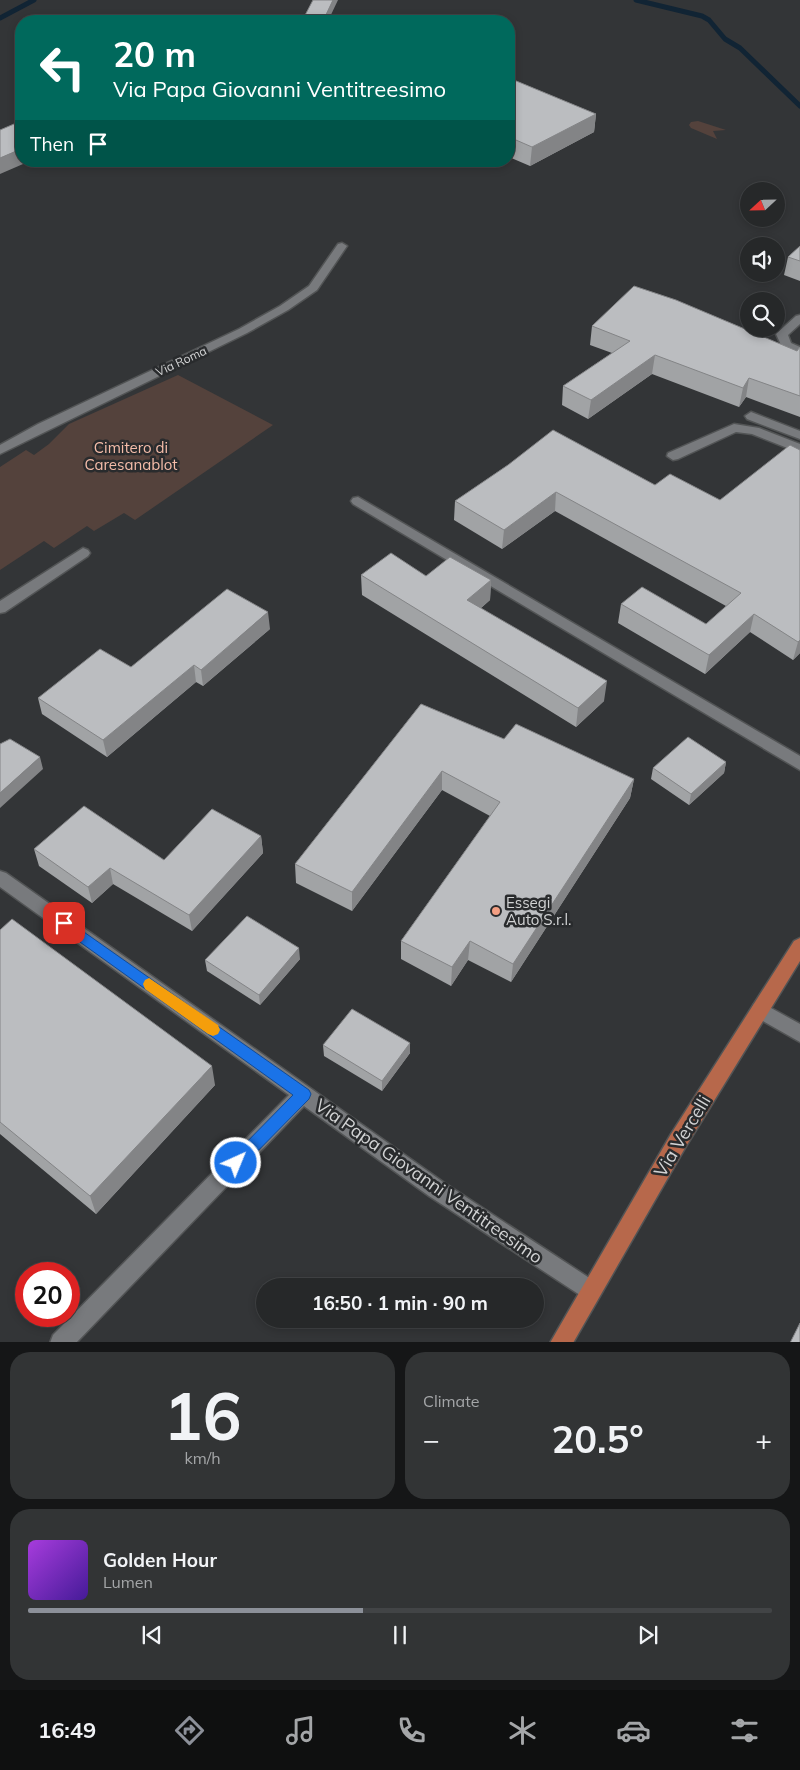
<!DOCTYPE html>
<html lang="en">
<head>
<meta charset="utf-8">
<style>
	body { margin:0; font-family:Mulish,sans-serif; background:#323435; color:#f1f3f6; height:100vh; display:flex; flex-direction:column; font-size:19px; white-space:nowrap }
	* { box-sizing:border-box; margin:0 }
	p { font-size:16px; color:#a4a6a8 }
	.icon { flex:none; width:28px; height:28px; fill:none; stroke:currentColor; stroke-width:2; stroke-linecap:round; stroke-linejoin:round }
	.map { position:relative; height:1342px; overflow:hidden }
	.side { display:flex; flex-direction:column; gap:10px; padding:10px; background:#151617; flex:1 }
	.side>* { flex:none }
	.hud { position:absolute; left:15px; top:15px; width:500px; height:152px; border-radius:20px; box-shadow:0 2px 8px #0003,0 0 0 1px #424446; background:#00695c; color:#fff; overflow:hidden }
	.needle { width:32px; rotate:248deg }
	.fabs { position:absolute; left:740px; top:182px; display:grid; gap:10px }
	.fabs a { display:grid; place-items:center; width:45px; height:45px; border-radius:50%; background:#262829; box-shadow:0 2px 8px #0003,0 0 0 1px #424446; font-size:25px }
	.speed { position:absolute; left:15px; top:1262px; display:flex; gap:10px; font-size:25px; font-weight:700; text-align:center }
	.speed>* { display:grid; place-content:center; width:65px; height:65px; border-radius:50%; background:#262829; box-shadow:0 2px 8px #0003,0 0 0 1px #424446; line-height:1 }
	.speed .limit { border:8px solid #d22; background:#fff; color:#111 }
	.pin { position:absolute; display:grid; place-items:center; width:42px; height:42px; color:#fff; margin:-21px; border-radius:10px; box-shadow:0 2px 8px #0006 }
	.me { position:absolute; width:55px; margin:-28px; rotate:44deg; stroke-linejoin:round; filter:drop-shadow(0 0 4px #0008) }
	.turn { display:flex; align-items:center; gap:18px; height:105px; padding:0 15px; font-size:22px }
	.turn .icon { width:65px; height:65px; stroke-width:2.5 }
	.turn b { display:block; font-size:35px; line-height:42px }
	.then { display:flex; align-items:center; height:48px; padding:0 15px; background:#0003; gap:10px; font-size:19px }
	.big { font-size:38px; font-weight:700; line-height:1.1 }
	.side .card { flex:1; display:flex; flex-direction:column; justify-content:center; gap:8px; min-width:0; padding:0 18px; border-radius:20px; background:#323435 }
	.side .dial { align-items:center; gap:0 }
	.dial b { font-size:65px; line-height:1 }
	.song { display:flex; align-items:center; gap:15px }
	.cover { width:60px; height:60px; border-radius:8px; background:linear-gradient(135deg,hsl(280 70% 55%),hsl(260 70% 35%)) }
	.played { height:5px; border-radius:2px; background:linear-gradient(90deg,#8c9099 45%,#424446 45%) }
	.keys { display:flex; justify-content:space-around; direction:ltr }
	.heat { display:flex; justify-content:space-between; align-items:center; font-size:28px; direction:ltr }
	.side .tiles { flex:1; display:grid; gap:10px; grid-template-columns:1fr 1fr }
	.card:last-child { grid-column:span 2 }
	.trip { position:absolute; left:256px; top:1278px; width:288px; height:50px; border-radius:25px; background:#262829; box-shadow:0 2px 8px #0003,0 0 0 1px #424446; font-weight:700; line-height:50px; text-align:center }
	.dock { display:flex; height:80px; justify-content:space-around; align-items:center; background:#0f1010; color:#a4a6a8 }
	.dock .icon { width:35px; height:35px }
	.dock .selected { color:#8c9099 }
	.dock b { font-size:22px; color:#f1f3f6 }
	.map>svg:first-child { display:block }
	.green { fill:#54423c }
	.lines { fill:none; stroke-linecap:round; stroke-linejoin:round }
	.stream { stroke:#112434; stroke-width:5 }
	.minor-casing { stroke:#525455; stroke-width:3 }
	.major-casing { stroke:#525455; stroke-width:3 }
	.minor { fill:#787a7d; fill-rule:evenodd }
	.major { fill:#b7684b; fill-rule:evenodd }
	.wall { fill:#a1a3a5 }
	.shaded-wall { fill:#838486 }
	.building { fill:#bbbdc0; stroke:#838486 }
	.route { fill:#1a73e8; stroke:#114b97 }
	.slow { fill:#f59e0b }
	.poi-dot { fill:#f39f83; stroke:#292b2d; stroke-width:2 }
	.labels { text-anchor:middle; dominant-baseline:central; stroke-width:5; stroke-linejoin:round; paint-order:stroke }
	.far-street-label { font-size:12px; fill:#d2d3d4; stroke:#292b2d }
	.park-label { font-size:15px; fill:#f4bca9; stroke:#292b2d }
	.poi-label { font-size:15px; fill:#d2d3d4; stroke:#292b2d; text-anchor:start }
	.near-street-label { font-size:18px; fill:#d2d3d4; stroke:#292b2d }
</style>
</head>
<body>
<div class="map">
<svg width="800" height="1343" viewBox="0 0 800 1343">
	<rect width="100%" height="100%" fill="#333537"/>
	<!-- green -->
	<path class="green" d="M698 121 726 130 713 131 717 139 691 128 689 125 691 122Z
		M178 375 273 425 135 520 124 513 94 531 87 526 54 548 44 541 0 570V467L26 450 34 455 49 444 69 424Z"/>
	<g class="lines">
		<!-- stream -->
		<path class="stream" d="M636 0 702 16 709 20 725 39 740 48 800 106
			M0 18 34 0"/>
		<defs>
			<path id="minor" d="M342 243 347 246 317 290 288 310 247 333 0 454V445L38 424 239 329 280 306 309 286 338 244Z
				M800 315V324L788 335 791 343 800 347V355L782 347 776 334 796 316Z
				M751 412 800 431V439L747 419 745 416Z
				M734 424 759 428 800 444V453L752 434 736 432 678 459 673 460 667 456 668 453Z
				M358 497 800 756V770L353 504 351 501 353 498Z
				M83 548 88 550 90 553 88 556 5 612 0 613V601Z
				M0 871 6 873 443 1182 597 1283 601 1290 597 1297 590 1301 583 1297 429 1196 304 1106 76 1343H50L53 1335 289 1095 0 887Z
				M760 1002 800 1024V1042L754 1016 751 1010 754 1004Z"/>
			<path id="major" d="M800 938V961L685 1148 573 1343H550L671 1134 794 941Z"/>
		</defs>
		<!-- minor casing -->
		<use href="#minor" class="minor-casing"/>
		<!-- major casing -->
		<use href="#major" class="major-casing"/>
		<!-- minor -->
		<use href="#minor" class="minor"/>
		<!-- major -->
		<use href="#major" class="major"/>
	</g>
	<!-- wall -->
	<path class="wall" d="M509 78 596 114 594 132 530 166 509 157Z
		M800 246V281L784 275 788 257Z
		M592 326 797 351 800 347V417L746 397 739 407 652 374 588 419 562 405 563 386 612 353 590 345Z
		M800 450V653L793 660 750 632 705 674 618 623 621 604 706 624 726 606 555 511 502 549 454 520 455 501 508 465 655 485 720 500Z
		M361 575 426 576 491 580 490 600 481 608 604 701 576 727 362 595Z
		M270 629 203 686 196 682 107 757 42 714 38 698 131 667Z
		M421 704 504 739 634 779 630 798 511 982 468 960 451 986 401 959V941L490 816 442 790 352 911 296 883 295 864Z
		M726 762 724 773 689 805 651 779 653 768Z
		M261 836 263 853 192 931 113 884 92 903 39 866 34 849 164 860Z
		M0 930 215 1085 96 1214 0 1134Z
		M300 959 260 1005 207 971 205 960Z
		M410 1043V1053L382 1091 324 1056 323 1045Z"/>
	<!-- shaded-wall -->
	<path class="shaded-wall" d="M333 0H338L328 21H323Z
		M596 114 594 132 530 166 532 147Z
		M21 149V161H30L0 174V158Z
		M655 355 652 374 588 419 591 400Z
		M749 378 746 397 739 407 743 388Z
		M556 492 555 511 502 549 504 530Z
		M491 580 490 600 467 620V600Z
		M268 612 270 629 203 686 201 670Z
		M754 614 750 632 705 674 709 655Z
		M800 640V653L793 660 798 642Z
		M194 665 196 682 107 757 103 740Z
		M607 681 604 701 576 727 578 708Z
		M40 757 43 769 0 808V793Z
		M726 762 724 773 689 805 691 794Z
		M442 771V790L352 911V892Z
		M634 779 630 798 511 982 513 964Z
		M261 836 263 853 192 931 189 915Z
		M110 868 113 884 92 903 88 887Z
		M470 941 468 960 451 986 452 967Z
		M299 948 300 959 260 1005 259 995Z
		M410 1043V1053L382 1091V1081Z
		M212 1066 215 1085 96 1214 90 1196Z"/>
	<!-- building -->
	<path class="building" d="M313 0H333L323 21H302Z
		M509 78 596 114 532 147 509 137Z
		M21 121V149L0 158V130Z
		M800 246V261L788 257Z
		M634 286 676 300 797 351 800 347V396L749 378 743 388 655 355 591 400 563 386 630 341 592 326Z
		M553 430 655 485 670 474 720 500 790 445 800 450V640L798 642 754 614 709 655 621 604 642 587 706 624 741 593 556 492 504 530 455 501 508 465Z
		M391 553 426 576 450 557 491 580 467 600 607 681 578 708 361 575Z
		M227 589 268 612 201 670 194 665 103 740 38 698 100 649 131 667Z
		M421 704 504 739 516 724 634 779 513 964 470 941 452 967 401 941 500 802 442 771 352 892 295 864Z
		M688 737 726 762 691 794 653 768Z
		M10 739 40 757 0 793V744Z
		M84 806 164 860 212 809 261 836 189 915 110 868 88 887 34 849Z
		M247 916 299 948 259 995 205 960Z
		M12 919 212 1066 90 1196 0 1122V930Z
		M352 1009 410 1043 382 1081 323 1045Z
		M800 1323V1343H790Z"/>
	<!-- route -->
	<path class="route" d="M64 918 309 1090 311 1094 309 1099 241 1168 236 1171 231 1168 228 1163 231 1158 293 1095 59 927 57 923 59 919Z"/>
	<!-- slow -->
	<path class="slow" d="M149 978 218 1025 220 1030 218 1034 213 1036 208 1034 145 989 143 984 145 980Z"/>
	<!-- markers -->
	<circle class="poi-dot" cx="496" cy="911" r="5"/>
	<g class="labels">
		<!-- far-street labels -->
		<g class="far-street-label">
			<text transform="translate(181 361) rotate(-25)">Via Roma</text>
		</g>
		<!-- park labels -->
		<g class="park-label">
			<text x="131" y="447">Cimitero di<tspan x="131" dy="17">Caresanablot</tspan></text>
		</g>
		<!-- poi labels -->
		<g class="poi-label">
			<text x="506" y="902">Essegi<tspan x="506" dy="17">Auto S.r.l.</tspan></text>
		</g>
		<!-- near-street labels -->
		<g class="near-street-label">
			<text transform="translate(682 1136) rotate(-59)">Via Vercelli</text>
			<text transform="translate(429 1181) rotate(35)">Via Papa Giovanni Ventitreesimo</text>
		</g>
	</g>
</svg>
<div class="fabs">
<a><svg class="needle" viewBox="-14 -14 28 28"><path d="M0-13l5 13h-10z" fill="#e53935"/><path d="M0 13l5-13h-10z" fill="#a4a6a8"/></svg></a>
<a><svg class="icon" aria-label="sound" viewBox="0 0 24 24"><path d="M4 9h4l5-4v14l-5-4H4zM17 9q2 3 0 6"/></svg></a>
<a><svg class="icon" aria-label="search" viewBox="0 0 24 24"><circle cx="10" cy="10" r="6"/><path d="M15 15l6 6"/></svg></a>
</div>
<div class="speed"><div class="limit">20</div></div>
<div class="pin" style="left:64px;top:923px;background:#d93025"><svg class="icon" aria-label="arrive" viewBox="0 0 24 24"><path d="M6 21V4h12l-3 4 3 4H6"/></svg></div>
<svg class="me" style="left:236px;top:1163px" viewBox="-20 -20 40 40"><circle r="17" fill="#1a73e8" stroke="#fff" stroke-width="3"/><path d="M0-11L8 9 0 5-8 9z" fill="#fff"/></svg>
<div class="trip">16:50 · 1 min · 90 m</div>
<div class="hud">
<div class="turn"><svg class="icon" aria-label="left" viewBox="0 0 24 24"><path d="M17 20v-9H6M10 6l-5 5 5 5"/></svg><div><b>20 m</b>Via Papa Giovanni Ventitreesimo</div></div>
<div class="then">Then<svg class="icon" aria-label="arrive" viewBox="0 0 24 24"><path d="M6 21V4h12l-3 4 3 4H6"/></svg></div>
</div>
</div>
<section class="side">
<div class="tiles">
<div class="card dial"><b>16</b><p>km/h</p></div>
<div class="card"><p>Climate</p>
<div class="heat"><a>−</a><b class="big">20.5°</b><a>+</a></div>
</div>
<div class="card">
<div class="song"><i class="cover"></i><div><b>Golden Hour</b><p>Lumen</p></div></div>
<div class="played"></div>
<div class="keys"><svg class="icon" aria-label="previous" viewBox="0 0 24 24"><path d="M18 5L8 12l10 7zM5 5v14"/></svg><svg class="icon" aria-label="pause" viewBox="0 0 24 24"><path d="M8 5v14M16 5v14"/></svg><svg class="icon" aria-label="next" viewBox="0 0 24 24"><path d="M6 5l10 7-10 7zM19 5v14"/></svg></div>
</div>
</div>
</section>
<nav class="dock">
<b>16:49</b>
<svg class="icon selected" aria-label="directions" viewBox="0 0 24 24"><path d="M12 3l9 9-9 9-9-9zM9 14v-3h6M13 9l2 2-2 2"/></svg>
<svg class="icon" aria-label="music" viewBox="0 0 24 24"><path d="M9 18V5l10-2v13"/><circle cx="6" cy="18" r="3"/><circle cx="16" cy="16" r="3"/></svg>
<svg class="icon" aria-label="phone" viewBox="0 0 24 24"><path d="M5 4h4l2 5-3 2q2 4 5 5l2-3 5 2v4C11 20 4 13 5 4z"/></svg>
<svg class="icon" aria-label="climate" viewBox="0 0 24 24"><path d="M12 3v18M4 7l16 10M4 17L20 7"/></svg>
<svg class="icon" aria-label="car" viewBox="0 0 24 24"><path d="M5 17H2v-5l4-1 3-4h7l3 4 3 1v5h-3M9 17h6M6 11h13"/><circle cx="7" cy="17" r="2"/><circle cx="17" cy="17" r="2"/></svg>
<svg class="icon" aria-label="filters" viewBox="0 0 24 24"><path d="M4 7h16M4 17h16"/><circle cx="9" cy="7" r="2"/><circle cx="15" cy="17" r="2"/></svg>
</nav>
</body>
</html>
